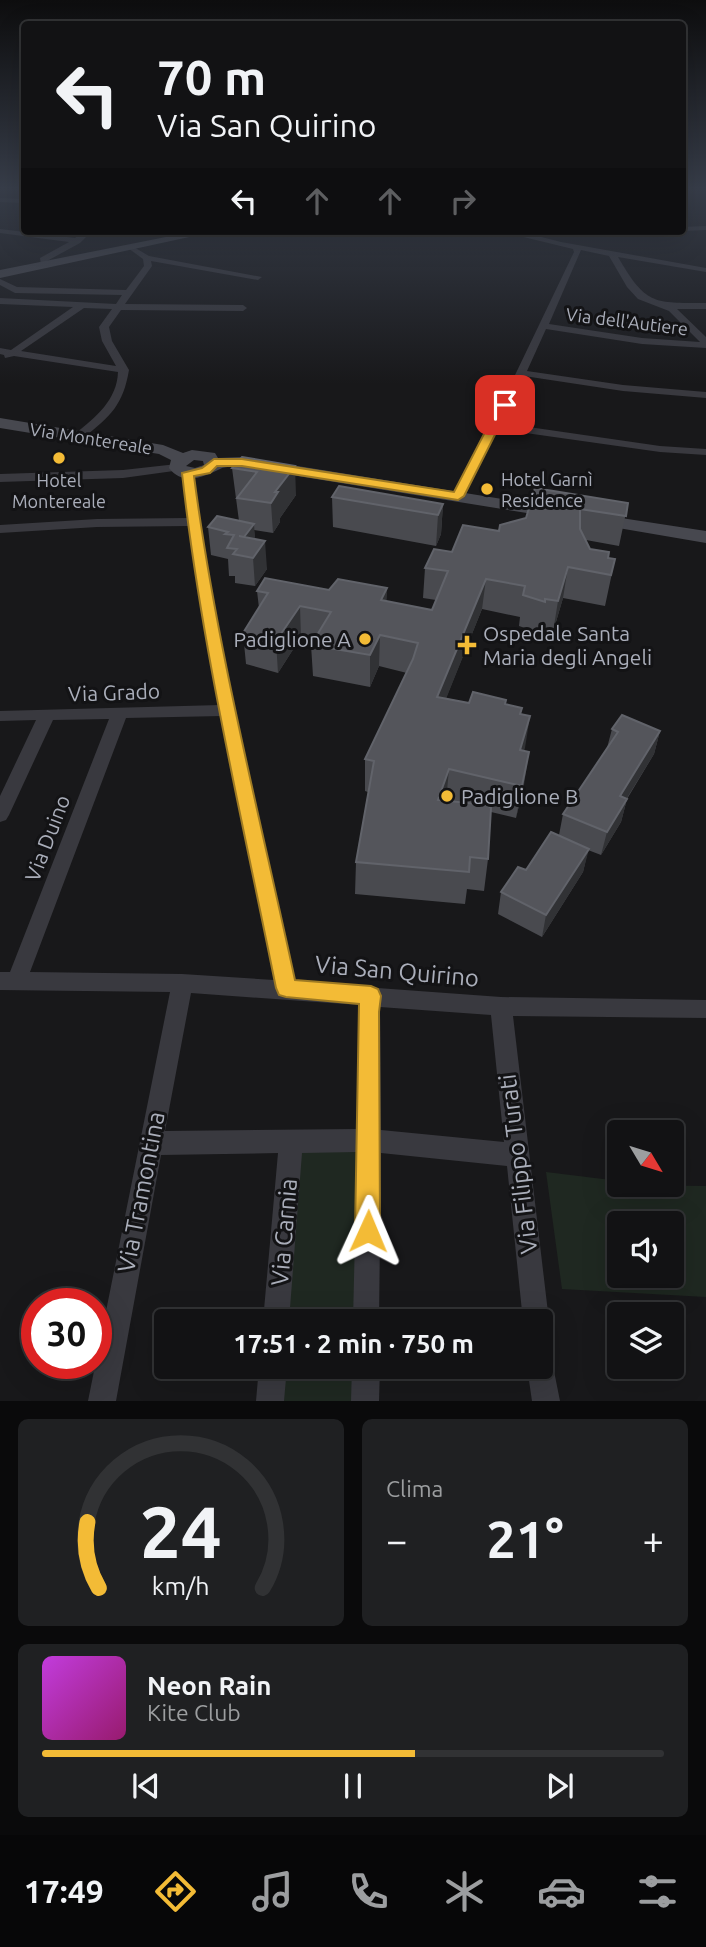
<!DOCTYPE html>
<html lang="it">
<head>
<meta charset="utf-8">
<style>
	body { margin:0; font-family:Ubuntu,sans-serif; background:#1f2022; color:#f1f3f6; height:100vh; display:flex; flex-direction:column; font-size:26px; white-space:nowrap }
	* { box-sizing:border-box; margin:0 }
	p { font-size:23px; color:#9c9ea0 }
	.icon { flex:none; width:38px; height:38px; fill:none; stroke:currentColor; stroke-width:2; stroke-linecap:round; stroke-linejoin:round }
	.map { position:relative; height:1401px; overflow:hidden }
	.sheet { display:flex; flex-direction:column; gap:18px; padding:18px; background:#0a0a0b; flex:1 }
	.sheet>* { flex:none }
	.banner { position:absolute; left:21px; top:21px; width:665px; height:214px; border-radius:7px; box-shadow:0 7px 28px #0002,0 0 0 2px #313234; background:#121214; color:#f1f3f6; overflow:hidden }
	.needle { width:46px; rotate:128deg }
	.fabs { position:absolute; left:607px; top:1120px; display:grid; gap:14px }
	.fabs a { display:grid; place-items:center; width:77px; height:77px; border-radius:7px; background:#121214; box-shadow:0 7px 28px #0002,0 0 0 2px #313234; font-size:35px }
	.speed { position:absolute; left:21px; top:1288px; display:flex; gap:14px; font-size:35px; font-weight:700; text-align:center }
	.speed>* { display:grid; place-content:center; width:91px; height:91px; border-radius:50%; background:#121214; box-shadow:0 7px 28px #0002,0 0 0 2px #313234; line-height:1 }
	.speed .limit { border:10px solid #d22; background:#fff; color:#111 }
	.pin { position:absolute; display:grid; place-items:center; width:60px; height:60px; color:#fff; margin:-30px; border-radius:14px; box-shadow:0 4px 10px #0006 }
	.me { position:absolute; width:77px; margin:-38px; rotate:1deg; stroke-linejoin:round; filter:drop-shadow(0 0 5px #0008) }
	.turn { display:flex; align-items:center; gap:24px; height:147px; padding:0 21px; font-size:32px }
	.turn .icon { width:91px; height:91px; stroke-width:2.5 }
	.turn b { display:block; font-size:49px; line-height:60px }
	.lanes { display:flex; align-items:center; height:66px; padding:0 21px; background:#0003; justify-content:center; gap:35px; direction:ltr }
	.lanes .off { opacity:.35 }
	.big { font-size:52px; font-weight:600; line-height:1.1 }
	.sheet .widget { flex:1; display:flex; flex-direction:column; justify-content:center; gap:10px; min-width:0; padding:0 24px; border-radius:10px; background:#1f2022 }
	.sheet .dial { align-items:center; gap:0 }
	.dial svg { height:182px; overflow:visible; fill:none; stroke:#313234; stroke-width:7; stroke-linecap:round; text-anchor:middle }
	.dial text { fill:#f1f3f6; stroke:none }
	.song { display:flex; align-items:center; gap:21px }
	.cover { width:84px; height:84px; border-radius:10px; background:linear-gradient(135deg,hsl(290 70% 55%),hsl(320 70% 35%)) }
	.played { height:7px; border-radius:4px; background:linear-gradient(90deg,#f3bb36 60%,#313234 60%) }
	.keys { display:flex; justify-content:space-around; direction:ltr }
	.heat { display:flex; justify-content:space-between; align-items:center; font-size:38px; direction:ltr }
	.sheet .tiles { flex:1; display:grid; gap:18px; grid-template-columns:1fr 1fr }
	.widget:last-child { grid-column:span 2 }
	.trip { position:absolute; left:154px; top:1309px; width:399px; height:70px; border-radius:7px; background:#121214; box-shadow:0 7px 28px #0002,0 0 0 2px #313234; font-weight:600; line-height:70px; text-align:center }
	.tabs { display:flex; height:112px; justify-content:space-around; align-items:center; background:#070708; color:#9c9ea0 }
	.tabs .icon { width:49px; height:49px }
	.tabs .current { color:#f3bb36 }
	.tabs b { font-size:32px; color:#f1f3f6 }
	.map>svg:first-child { display:block }
	.green { fill:#1f2821; fill-rule:evenodd }
	.lines { fill:none; stroke-linecap:round; stroke-linejoin:round }
	.street { fill:#39393f; fill-rule:evenodd }
	.secondary { fill:#47484f; fill-rule:evenodd }
	.wall { fill:#494a4f }
	.shaded-wall { fill:#313235 }
	.building { fill:#54555b; stroke:#61636a; stroke-width:2 }
	.route { fill:#f3bb36; stroke:#9e7a23; stroke-width:2 }
	.poi-dot { fill:#f3bb36; stroke:#131315; stroke-width:2.5 }
	.labels { text-anchor:middle; dominant-baseline:central; stroke-width:6; stroke-linejoin:round; paint-order:stroke }
	.far-street-label { font-size:18px; fill:#aaaeba; stroke:#131315 }
	.far-poi-label { font-size:18px; fill:#aaaeba; stroke:#131315; text-anchor:start }
	.poi-label { font-size:21px; fill:#aaaeba; stroke:#131315; text-anchor:start }
	.street-label { font-size:21px; fill:#aaaeba; stroke:#131315 }
	.near-street-label { font-size:24px; fill:#aaaeba; stroke:#131315 }
</style>
</head>
<body>
<div class="map">
<svg width="706" height="1401" viewBox="0 0 706 1401">
	<rect width="100%" height="100%" fill="#18181a"/>
	<!-- green -->
	<path class="green" d="M369 1140 366 1321H276L291 1143Z
		M546 1172 619 1181 620 1185 706 1186V1297L562 1289ZM620 1223H672V1276H620Z
		M273 1367H366L365 1401H270Z"/>
	<g class="lines">
		<!-- street -->
		<path class="street" d="M0 198 24 199V203L0 202Z
			M706 226V230L682 231H681L682 227Z
			M0 229 75 238 84 231H92L80 243 47 261 49 265 45 267 41 265 40 258 69 242 0 233Z
			M499 231H518L561 242 706 268V272L618 257C646 305 653 303 706 303V309H677L706 337V348L642 344 546 329 527 371 623 385 706 392V398L623 391 524 376 501 423 660 446 706 449V455L660 452 498 429 464 496 458 500 454 499 452 496 516 373 574 252 573 249ZM581 250 609 256 627 287 638 299 669 311 700 342 642 338 549 324Z
			M539 231H619L615 233 540 235 536 233Z
			M132 246 149 256 262 277 258 280 151 261 152 266 125 304 243 305 247 308 243 311 121 310 109 327 112 341 129 370C123 405 111 416 83 438H75V434C96 417 117 400 118 372L14 356 5 358 4 355 0 354V348L11 350 73 307 0 304V298L116 304 122 295 15 293 0 285V279L17 287 126 290 144 266 143 259 128 248ZM84 308 112 309 99 327 102 341 116 366 21 351Z
			M177 464 181 466V470L123 478 0 482V474L123 470Z
			M188 469 194 473C216 644 259 813 295 982L501 997 706 1000V1018L513 1016 549 1321 545 1330 541 1332V1321H523L507 1166 381 1153 379 1321H353L357 1152 302 1153 289 1321H263L278 1153 161 1155 116 1401H88L170 992 0 990V972H10L109 719 53 720 9 815 6 820 0 822V796L36 720 0 721V711L220 705 188 526 97 527 0 533V525L97 519 187 518 182 473ZM222 716 274 980 182 974 30 972 126 718ZM191 993 359 1005 357 1129 165 1131ZM380 1007 491 1015 504 1142 381 1130Z
			M541 1352 551 1356 560 1401H532L527 1367H541Z
			M259 1367H287L284 1401H256Z
			M352 1367H380L379 1401H351Z"/>
		<!-- secondary -->
		<path class="secondary" d="M196 231H217L0 278V270Z
			M0 418 163 445 183 453 192 450 215 453 218 458 242 457 558 508 567 513 558 518 242 467C236 467 225 466 220 469 203 477 183 486 169 468L171 460 159 454 0 428ZM194 460 203 461 204 465 195 468 186 466Z
			M595 514 706 531V543L589 523 586 519Z"/>
	</g>
	<!-- wall -->
	<path class="wall" d="M242 457 296 495 280 518V522L273 533 254 530 255 539 267 569 255 586 235 583V576H229L228 559 211 555 208 527 239 521 232 468Z
		M535 488 628 503 619 546 586 540 590 549 608 558 615 559 605 606 563 598 553 632 540 630V633L519 626 520 617 482 609 446 698 469 703 505 704 522 708 521 714 524 751V785L516 818 491 812 488 859 484 891 467 889 465 904 355 894 356 862 368 792 365 791V759L407 673 379 666 370 687 313 676 311 645 314 640 301 637 278 673 246 664 243 633 259 608 257 591 329 590 387 588 386 601 432 610 436 600 423 598 425 568 452 552 526 518Z
		M332 497 443 504 441 534 436 546 333 527Z
		M612 729 660 731 654 754 627 799 621 822 601 855 588 850 583 872 542 937 498 914 501 892 526 870 559 835 563 814 607 748Z"/>
	<!-- shaded-wall -->
	<path class="shaded-wall" d="M295 466 296 495 280 518V522L273 533 271 503 275 492Z
		M443 504 441 534 436 546 438 515Z
		M254 524 256 552 244 537Z
		M265 541 267 569 255 586 253 558Z
		M568 567 563 598 553 632 558 601Z
		M486 579 482 609 434 729 437 697Z
		M387 588 386 619 381 600Z
		M300 606 301 637 278 673 276 641Z
		M380 635 379 666 370 687V655Z
		M530 716 525 748 515 783 520 750Z
		M660 731 654 754 614 819 620 796Z
		M529 752 524 785 516 818 522 786Z
		M449 769 446 802 438 800Z
		M627 799 621 822 601 855 607 832Z
		M589 849 583 872 542 937 546 915Z"/>
	<!-- building -->
	<path class="building" d="M242 457 295 466 275 492H278L271 503 237 498 257 472 232 468Z
		M339 486 443 504 438 515 332 497Z
		M535 488 628 503 626 516 580 509V529L590 549 609 552 608 558 615 559 611 575 568 567 558 601 545 599V602L523 595 525 586 486 579 437 697 469 703 473 692 506 700 505 704 522 708 520 714 530 716 520 750 529 752 522 786 449 769 438 800 487 805 491 808 488 859 470 857 469 872 356 862 374 761 365 759 413 659 418 643 380 635 370 655 311 645 331 612 300 606 276 641 243 633 268 593 257 591 265 578 329 590 338 579 387 588 381 600 432 610 448 571 425 568 434 549 452 552 463 525 499 531 500 525 526 518Z
		M217 516 254 524 244 537 239 536 265 541 253 558 233 554 237 549 227 548 234 535 225 534 228 532 208 527Z
		M622 715 660 731 620 796 627 799 607 832 563 814 618 732 612 729Z
		M551 832 589 849 546 915 501 892 518 867 526 870Z"/>
	<!-- sky -->
	<linearGradient id="sky" x2="0" y2="1"><stop stop-color="#0d0d0e"/><stop offset="0.49" stop-color="#373d49"/><stop offset="1" stop-color="#373d49" stop-opacity="0"/></linearGradient>
	<rect width="706" height="384" fill="url(#sky)"/>
	<!-- route -->
	<path class="route" d="M505 402 510 405 464 496 458 500 242 466H217L210 473 194 476C216 645 259 813 295 980L371 986 378 989 381 996 379 1012 380 1231 377 1240 368 1244 359 1240 355 1231 359 1004 286 997 279 995 276 988C242 818 201 646 182 473L202 468 214 459H242L454 492 499 405Z"/>
	<!-- markers -->
	<g class="poi-dot">
		<circle cx="59" cy="458" r="7"/>
		<circle cx="487" cy="489" r="7"/>
		<circle cx="365" cy="639" r="7"/>
		<path d="M463.5 634.5h7v7h7v7h-7v7h-7v-7h-7v-7h7z"/>
		<circle cx="447" cy="796" r="7"/>
	</g>
	<g class="labels">
		<!-- far-street labels -->
		<g class="far-street-label">
			<text transform="translate(627 321) rotate(7)">Via dell'Autiere</text>
			<text transform="translate(91 438) rotate(9)">Via Montereale</text>
		</g>
		<!-- far-poi labels -->
		<g class="far-poi-label">
			<text x="501" y="479">Hotel Garnì<tspan x="501" dy="21">Residence</tspan></text>
			<text x="59" y="480" text-anchor="middle">Hotel<tspan x="59" dy="21">Montereale</tspan></text>
		</g>
		<!-- poi labels -->
		<g class="poi-label">
			<text x="483" y="633">Ospedale Santa<tspan x="483" dy="24">Maria degli Angeli</tspan></text>
			<text x="351" y="639" text-anchor="end">Padiglione A</text>
			<text x="461" y="796">Padiglione B</text>
		</g>
		<!-- street labels -->
		<g class="street-label">
			<text transform="translate(114 692) rotate(-2)">Via Grado</text>
			<text transform="translate(47 838) rotate(-69)">Via Duino</text>
		</g>
		<!-- near-street labels -->
		<g class="near-street-label">
			<text transform="translate(397 971) rotate(5)">Via San Quirino</text>
			<text transform="translate(518 1164) rotate(-97)">Via Filippo Turati</text>
			<text transform="translate(141 1192) rotate(-79)">Via Tramontina</text>
			<text transform="translate(284 1232) rotate(-85)">Via Carnia</text>
		</g>
	</g>
</svg>
<div class="fabs">
<a><svg class="needle" viewBox="-14 -14 28 28"><path d="M0-13l5 13h-10z" fill="#e53935"/><path d="M0 13l5-13h-10z" fill="#9c9ea0"/></svg></a>
<a><svg class="icon" aria-label="sound" viewBox="0 0 24 24"><path d="M4 9h4l5-4v14l-5-4H4zM17 9q2 3 0 6"/></svg></a>
<a><svg class="icon" aria-label="layers" viewBox="0 0 24 24"><path d="M12 4l9 5-9 5-9-5zM3 14l9 5 9-5"/></svg></a>
</div>
<div class="speed"><div class="limit">30</div></div>
<div class="pin" style="left:505px;top:405px;background:#d93025"><svg class="icon" aria-label="arrive" viewBox="0 0 24 24"><path d="M6 21V4h12l-3 4 3 4H6"/></svg></div>
<svg class="me" style="left:368px;top:1231px" viewBox="-20 -20 40 40"><path d="M0-17L14 15 0 8-14 15z" fill="#f3bb36" stroke="#fff" stroke-width="4"/></svg>
<div class="trip">17:51 · 2 min · 750 m</div>
<div class="banner">
<div class="turn"><svg class="icon" aria-label="left" viewBox="0 0 24 24"><path d="M17 20v-9H6M10 6l-5 5 5 5"/></svg><div><b>70 m</b>Via San Quirino</div></div>
<div class="lanes"><svg class="icon" aria-label="left" viewBox="0 0 24 24"><path d="M17 20v-9H6M10 6l-5 5 5 5"/></svg><svg class="icon off" aria-label="ahead" viewBox="0 0 24 24"><path d="M12 20V5M6 11l6-6 6 6"/></svg><svg class="icon off" aria-label="ahead" viewBox="0 0 24 24"><path d="M12 20V5M6 11l6-6 6 6"/></svg><svg class="icon off" aria-label="right" viewBox="0 0 24 24"><path d="M7 20v-9h11M14 6l5 5-5 5"/></svg></div>
</div>
</div>
<section class="sheet">
<div class="tiles">
<div class="widget dial"><svg viewBox="0 0 100 80">
<path d="M14 69A42 42 0 1 1 86 69"/>
<path d="M14 69A42 42 0 0 1 9 40" stroke="#f3bb36"/>
<text x="50" y="56" font-size="32" font-weight="700">24</text>
<text x="50" y="72" font-size="11">km/h</text>
</svg></div>
<div class="widget"><p>Clima</p>
<div class="heat"><a>−</a><b class="big">21°</b><a>+</a></div>
</div>
<div class="widget">
<div class="song"><i class="cover"></i><div><b>Neon Rain</b><p>Kite Club</p></div></div>
<div class="played"></div>
<div class="keys"><svg class="icon" aria-label="previous" viewBox="0 0 24 24"><path d="M18 5L8 12l10 7zM5 5v14"/></svg><svg class="icon" aria-label="pause" viewBox="0 0 24 24"><path d="M8 5v14M16 5v14"/></svg><svg class="icon" aria-label="next" viewBox="0 0 24 24"><path d="M6 5l10 7-10 7zM19 5v14"/></svg></div>
</div>
</div>
</section>
<nav class="tabs">
<b>17:49</b>
<svg class="icon current" aria-label="directions" viewBox="0 0 24 24"><path d="M12 3l9 9-9 9-9-9zM9 14v-3h6M13 9l2 2-2 2"/></svg>
<svg class="icon" aria-label="music" viewBox="0 0 24 24"><path d="M9 18V5l10-2v13"/><circle cx="6" cy="18" r="3"/><circle cx="16" cy="16" r="3"/></svg>
<svg class="icon" aria-label="phone" viewBox="0 0 24 24"><path d="M5 4h4l2 5-3 2q2 4 5 5l2-3 5 2v4C11 20 4 13 5 4z"/></svg>
<svg class="icon" aria-label="climate" viewBox="0 0 24 24"><path d="M12 3v18M4 7l16 10M4 17L20 7"/></svg>
<svg class="icon" aria-label="car" viewBox="0 0 24 24"><path d="M5 17H2v-5l4-1 3-4h7l3 4 3 1v5h-3M9 17h6M6 11h13"/><circle cx="7" cy="17" r="2"/><circle cx="17" cy="17" r="2"/></svg>
<svg class="icon" aria-label="filters" viewBox="0 0 24 24"><path d="M4 7h16M4 17h16"/><circle cx="9" cy="7" r="2"/><circle cx="15" cy="17" r="2"/></svg>
</nav>
</body>
</html>
